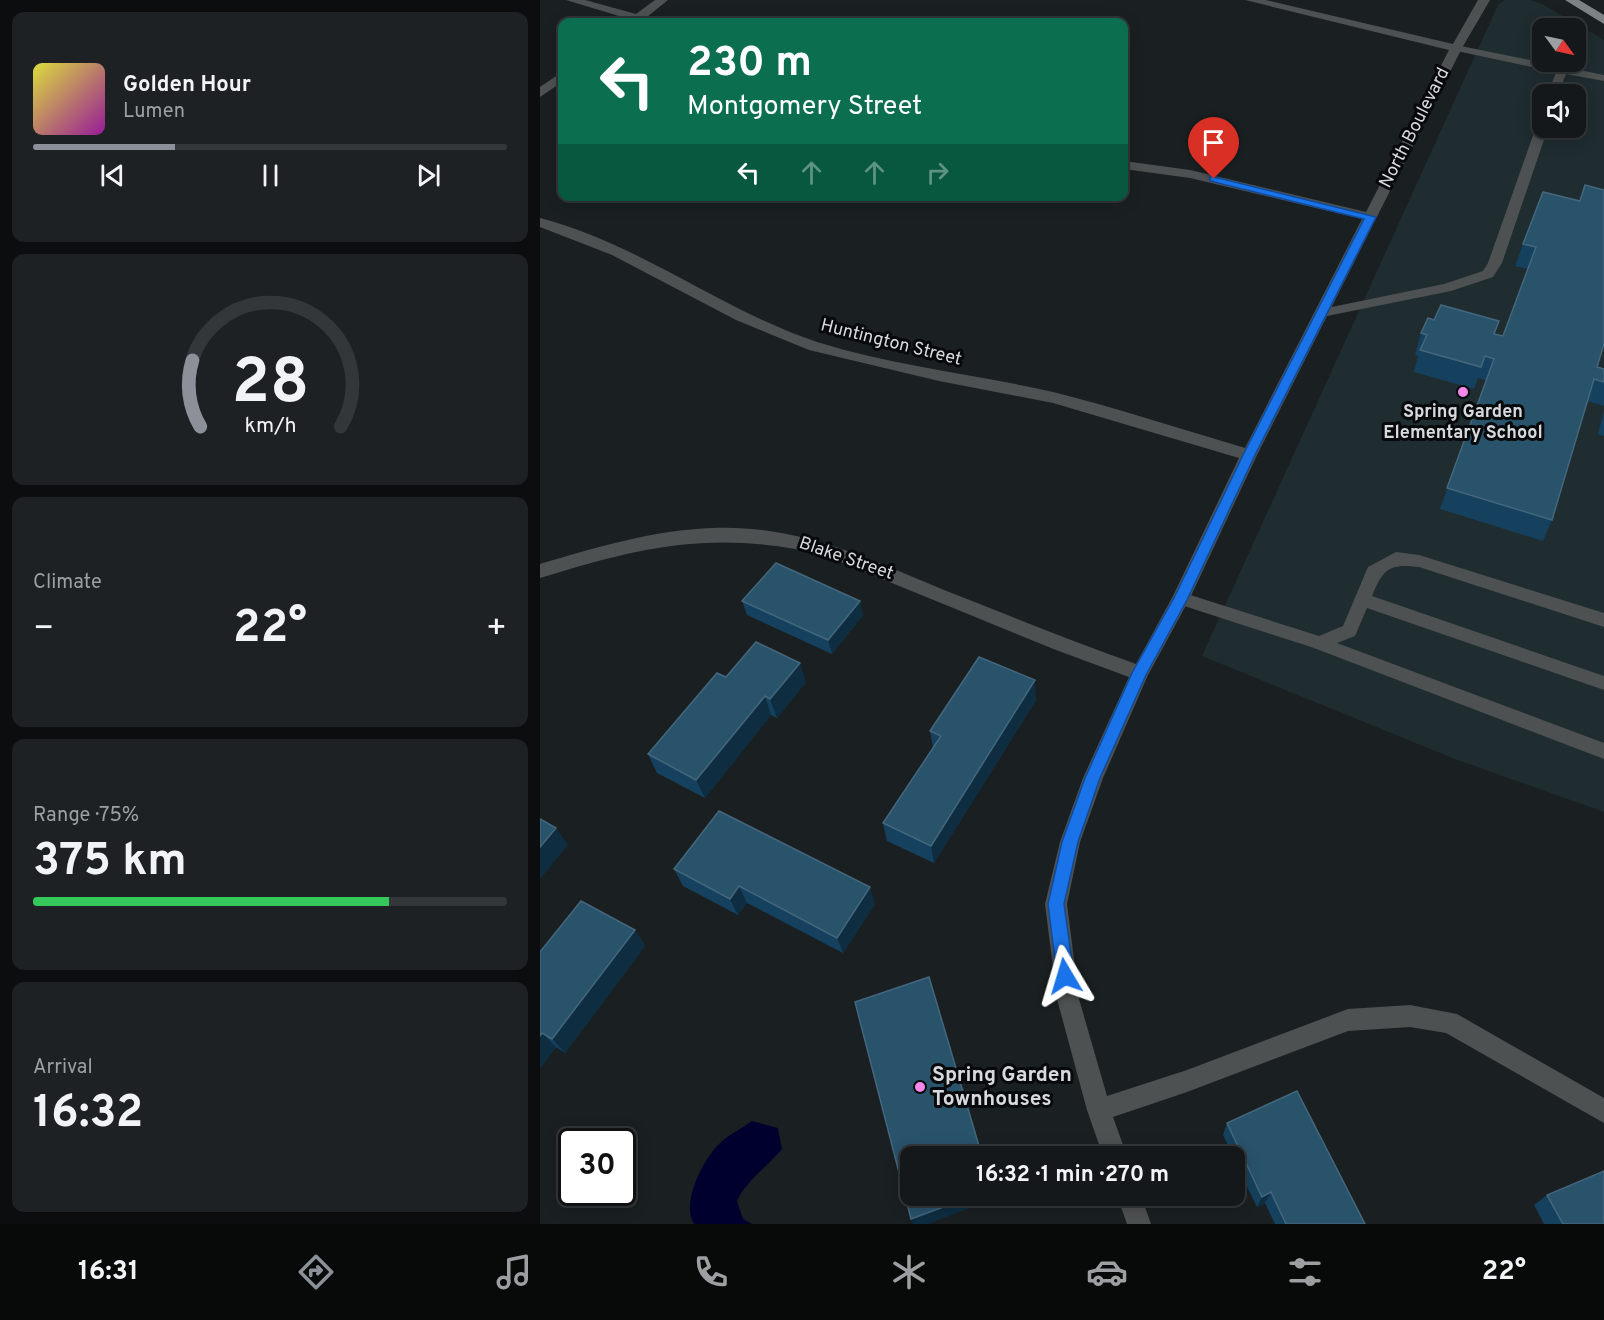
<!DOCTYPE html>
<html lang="en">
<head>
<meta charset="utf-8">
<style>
	body { margin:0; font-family:Overpass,sans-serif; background:#1d2123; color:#f1f3f6; height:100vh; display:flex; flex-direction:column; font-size:22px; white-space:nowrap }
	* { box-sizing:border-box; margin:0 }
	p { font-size:20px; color:#9da0a2 }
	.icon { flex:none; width:33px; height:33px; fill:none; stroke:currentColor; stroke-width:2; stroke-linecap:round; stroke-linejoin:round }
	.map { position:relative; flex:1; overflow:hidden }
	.panel { display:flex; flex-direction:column; gap:12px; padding:12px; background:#0b0d0e; width:540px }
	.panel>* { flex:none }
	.banner { position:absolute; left:18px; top:18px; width:570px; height:183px; border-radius:12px; box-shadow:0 3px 15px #0003,0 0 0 2px #333739; background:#0b6e4f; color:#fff; overflow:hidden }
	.needle { width:39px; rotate:123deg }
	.tools { position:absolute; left:992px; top:18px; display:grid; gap:12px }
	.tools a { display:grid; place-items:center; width:54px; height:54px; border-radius:12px; background:#14181a; box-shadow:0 3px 15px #0003,0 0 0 2px #333739; font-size:30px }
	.speed { position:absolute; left:18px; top:1128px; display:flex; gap:12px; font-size:30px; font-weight:700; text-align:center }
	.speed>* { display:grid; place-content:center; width:78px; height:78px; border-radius:50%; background:#14181a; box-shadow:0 3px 15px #0003,0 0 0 2px #333739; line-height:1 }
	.speed .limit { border:3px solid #111; border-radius:9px; background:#fff; color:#111 }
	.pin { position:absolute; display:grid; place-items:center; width:51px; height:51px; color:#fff; margin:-62px -26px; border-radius:50% 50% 50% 0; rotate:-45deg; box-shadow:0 0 6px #0007 }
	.pin .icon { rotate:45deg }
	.me { position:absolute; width:66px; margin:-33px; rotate:353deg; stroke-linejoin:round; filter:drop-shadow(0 0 4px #0008) }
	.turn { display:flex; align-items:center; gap:21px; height:126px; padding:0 30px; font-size:27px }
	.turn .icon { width:78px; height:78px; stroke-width:2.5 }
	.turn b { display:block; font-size:42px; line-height:51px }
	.lanes { display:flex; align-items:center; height:57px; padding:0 30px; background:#0003; justify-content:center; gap:30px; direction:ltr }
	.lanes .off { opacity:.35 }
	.big { font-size:45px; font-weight:700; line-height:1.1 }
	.panel .widget { flex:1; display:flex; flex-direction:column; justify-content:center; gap:9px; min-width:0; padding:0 21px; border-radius:12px; background:#1d2123 }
	.panel .dial { align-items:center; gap:0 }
	.dial svg { height:156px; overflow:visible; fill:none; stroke:#333739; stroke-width:7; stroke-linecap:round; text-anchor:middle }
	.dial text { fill:#f1f3f6; stroke:none }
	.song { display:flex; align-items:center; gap:18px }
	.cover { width:72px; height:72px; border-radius:9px; background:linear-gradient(135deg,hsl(60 70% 55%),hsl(300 70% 35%)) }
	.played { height:6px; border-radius:3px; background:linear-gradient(90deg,#8c9099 30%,#333739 30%) }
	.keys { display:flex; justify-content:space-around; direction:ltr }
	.heat { display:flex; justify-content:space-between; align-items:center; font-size:33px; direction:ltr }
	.charge { height:9px; border-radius:4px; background:linear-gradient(90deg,#34c759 75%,#333739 0) }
	.trip { position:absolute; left:360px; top:1146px; width:345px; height:60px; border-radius:12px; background:#14181a; box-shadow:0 3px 15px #0003,0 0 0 2px #333739; font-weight:700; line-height:60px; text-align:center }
	.dock { display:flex; height:96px; justify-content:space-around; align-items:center; background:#080a0a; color:#9da0a2 }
	.dock .icon { width:42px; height:42px }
	.dock .on { color:#8c9099 }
	.dock b { font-size:27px; color:#f1f3f6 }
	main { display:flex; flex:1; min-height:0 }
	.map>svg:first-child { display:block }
	.built { fill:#1f2c30; fill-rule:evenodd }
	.water { fill:#00002f }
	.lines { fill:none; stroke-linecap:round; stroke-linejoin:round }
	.lane { fill:#4e5151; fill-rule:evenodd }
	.street { fill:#4e5151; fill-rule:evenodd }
	.primary { fill:#7d8383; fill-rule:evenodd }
	.wall { fill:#15415e }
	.shaded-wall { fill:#0e2d40 }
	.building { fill:#29526b; stroke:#44677d; stroke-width:1.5 }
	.route { fill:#1a73e8; stroke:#114b97; stroke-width:1.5 }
	.poi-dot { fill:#f788eb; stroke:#07090a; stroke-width:2 }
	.labels { text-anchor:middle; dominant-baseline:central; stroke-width:6; stroke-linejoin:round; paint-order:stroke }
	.street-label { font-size:18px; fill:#d6dadc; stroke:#07090a }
	.poi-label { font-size:18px; font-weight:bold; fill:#d6dadc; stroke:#07090a }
	.near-poi-label { font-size:21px; font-weight:bold; fill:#d6dadc; stroke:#07090a; text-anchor:start }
</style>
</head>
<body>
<main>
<section class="panel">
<div class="widget">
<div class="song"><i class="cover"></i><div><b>Golden Hour</b><p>Lumen</p></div></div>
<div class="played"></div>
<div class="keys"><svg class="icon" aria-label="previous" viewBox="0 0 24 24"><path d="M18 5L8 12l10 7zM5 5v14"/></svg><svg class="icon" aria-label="pause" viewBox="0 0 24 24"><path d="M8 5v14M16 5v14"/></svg><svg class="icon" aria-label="next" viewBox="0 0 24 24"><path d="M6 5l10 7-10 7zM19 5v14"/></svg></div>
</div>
<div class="widget dial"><svg viewBox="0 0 100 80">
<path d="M14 69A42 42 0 1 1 86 69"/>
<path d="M14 69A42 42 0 0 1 10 35" stroke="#8c9099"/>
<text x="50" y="56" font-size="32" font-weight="700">28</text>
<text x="50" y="72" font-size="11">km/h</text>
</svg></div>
<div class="widget"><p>Climate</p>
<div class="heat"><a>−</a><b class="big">22°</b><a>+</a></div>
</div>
<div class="widget"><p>Range · 75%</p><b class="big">375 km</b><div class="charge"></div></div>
<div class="widget"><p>Arrival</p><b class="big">16:32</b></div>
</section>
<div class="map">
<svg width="1064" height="1224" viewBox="0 0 1064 1224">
	<rect width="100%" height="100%" fill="#1a2022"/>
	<!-- built -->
	<path class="built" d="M965 0H991L1002 4 1064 40V812L915 759 662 656 958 5ZM1002 28H1035V62H1002ZM1002 94H1035V128H1002Z"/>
	<!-- water -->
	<path class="water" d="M212 1121 238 1128 242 1149C228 1166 205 1182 197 1201L203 1219 212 1224H154C141 1204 162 1162 177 1146 186 1136 201 1129 212 1121Z"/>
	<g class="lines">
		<!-- lane -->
		<path class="lane" d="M916 45 1064 75V81L1026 74 1018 94H1008L1016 72 912 50 911 48Z
			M1002 123V128H1008L962 263 953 277 911 291 782 317 777 316V310L782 309 904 284 943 271 948 263 996 127Z
			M856 552 879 555 1064 613V627L879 567C849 563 843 569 832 596L1064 676V690L827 608 815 636 797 643 1064 743V759L774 648 635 603 633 598 635 593 641 592 779 636 803 626 828 567Z"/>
		<!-- street -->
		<path class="street" d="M26 0H45L96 14 115 0H128L107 17 119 22H87L89 19Z
			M705 0H726L913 44 938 0H950L922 48 717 455 650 598 608 675 563 778 540 842 527 904 539 999 567 1096 647 1070 808 1009 870 1005 917 1014 1064 1098V1123L906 1033 870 1027 808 1031 647 1092 573 1117 587 1156H563L547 1110 517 999 505 904 520 842 543 778 589 677 516 650 281 554C172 530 104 546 0 578V564C57 547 114 530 173 528 260 525 326 558 404 590 468 615 531 641 596 664L633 596 699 458 513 403 399 381 269 350 196 320 72 255 0 227V218C98 243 181 310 277 342 354 366 435 374 513 392 577 408 641 429 705 448L822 219 650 178 584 169V161L650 170 826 212 909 50Z
			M22 72V82L0 97V87Z
			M577 1196H601L611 1224H587Z"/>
		<!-- primary -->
		<path class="primary" d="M1025 0H1039L1064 15V24Z"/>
	</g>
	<!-- wall -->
	<path class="wall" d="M1045 185 1057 367 1064 369V406L1047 401 1012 520 1003 541 900 509 946 380 938 378 934 389 874 372 878 356 875 355 881 333 954 334 963 336 988 269 975 266 983 244 1039 201Z
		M1064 411V436L1058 434Z
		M202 601 323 615 292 654 207 615Z
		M186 677 266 682 237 718 231 715 165 798 117 773 108 754Z
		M496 700 394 863 347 841 343 823 393 748 390 731Z
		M134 869 335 904 303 953 207 903 198 915 143 886Z
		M95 930 105 946 25 1053 16 1047 0 1068V952Z
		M687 1123 825 1224H735L725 1203 717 1207 694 1160V1156H693L683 1135Z
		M1007 1195 1064 1224H1004L994 1205Z"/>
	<!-- shaded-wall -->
	<path class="shaded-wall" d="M320 601 323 615 292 654 288 640Z
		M260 663 266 682 237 718 230 699Z
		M495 680 496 700 394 863 391 846Z
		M225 696 231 715 165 798 156 780Z
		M16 828 28 845 0 879V847Z
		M199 886 207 903 198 915 190 899Z
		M330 887 335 904 303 953 297 938Z
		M95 930 105 946 25 1053 12 1039Z
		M2 1033 16 1047 0 1068V1036Z
		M731 1192 725 1203 717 1207 722 1197Z
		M433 1196H453L454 1199 388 1224H373L371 1219Z"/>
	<!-- building -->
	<path class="building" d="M1045 185 1064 190V344L1057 367 1064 369V382L1054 379 1012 520 907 488 954 359 945 356 941 367 880 350 887 335 881 333 888 318 894 320 901 305 959 321 954 334 963 336 996 247 983 244 1003 192 1040 201Z
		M236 563 320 601 288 640 202 601Z
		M216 642 260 663 230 699 225 696 156 780 108 754 177 673 186 677Z
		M439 657 495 680 391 846 343 823 401 736 390 731Z
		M179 811 330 887 297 938 199 886 190 899 134 869Z
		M0 819 16 828 0 847Z
		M41 901 95 930 12 1039 2 1033 0 1036V952Z
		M389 977 442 1156H370V1196H433L371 1219 315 1002Z
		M757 1091 825 1224H746L731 1192 722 1197 687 1123Z
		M1064 1171V1224H1023L1007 1195Z"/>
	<!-- route -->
	<path class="route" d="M670 176 836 217 715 455 648 598 606 675 560 778 538 842 524 904 534 976 531 981 525 984 520 981 517 976 508 904 522 842 545 778 592 673 635 596 703 455 824 219 670 181Z"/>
	<!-- markers -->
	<g class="poi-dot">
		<circle cx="923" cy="392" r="6"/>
		<circle cx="380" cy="1087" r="6"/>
	</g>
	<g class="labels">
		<!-- street labels -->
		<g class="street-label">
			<text transform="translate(875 128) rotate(-63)">North Boulevard</text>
			<text transform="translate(351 343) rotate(14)">Huntington Street</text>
			<text transform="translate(306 559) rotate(19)">Blake Street</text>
		</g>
		<!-- poi labels -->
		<g class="poi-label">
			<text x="923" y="412">Spring Garden<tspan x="923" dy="21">Elementary School</tspan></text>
		</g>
		<!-- near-poi labels -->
		<g class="near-poi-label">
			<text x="392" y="1075">Spring Garden<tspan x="392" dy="24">Townhouses</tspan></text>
		</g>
	</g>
</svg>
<div class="tools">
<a><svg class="needle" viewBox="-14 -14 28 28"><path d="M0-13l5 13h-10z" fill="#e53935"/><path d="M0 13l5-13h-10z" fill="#9da0a2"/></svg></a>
<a><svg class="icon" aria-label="sound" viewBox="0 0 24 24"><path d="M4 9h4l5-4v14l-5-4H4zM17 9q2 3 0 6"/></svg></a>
</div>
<div class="speed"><div class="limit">30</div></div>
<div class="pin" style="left:674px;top:179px;background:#d93025"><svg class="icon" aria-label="arrive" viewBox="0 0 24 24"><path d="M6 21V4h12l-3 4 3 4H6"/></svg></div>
<svg class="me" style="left:525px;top:976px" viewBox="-20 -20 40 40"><path d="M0-17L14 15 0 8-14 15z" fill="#1a73e8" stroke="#fff" stroke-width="4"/></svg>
<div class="trip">16:32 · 1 min · 270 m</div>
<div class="banner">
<div class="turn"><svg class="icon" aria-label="left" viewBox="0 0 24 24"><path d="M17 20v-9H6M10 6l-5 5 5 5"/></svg><div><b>230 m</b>Montgomery Street</div></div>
<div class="lanes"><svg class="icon" aria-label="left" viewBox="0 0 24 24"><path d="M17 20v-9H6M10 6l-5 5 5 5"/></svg><svg class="icon off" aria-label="ahead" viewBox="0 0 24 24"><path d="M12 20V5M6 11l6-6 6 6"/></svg><svg class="icon off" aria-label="ahead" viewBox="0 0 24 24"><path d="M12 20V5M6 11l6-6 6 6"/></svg><svg class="icon off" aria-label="right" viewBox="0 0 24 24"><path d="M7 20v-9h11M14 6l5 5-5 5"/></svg></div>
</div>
</div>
</main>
<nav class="dock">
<b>16:31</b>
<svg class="icon on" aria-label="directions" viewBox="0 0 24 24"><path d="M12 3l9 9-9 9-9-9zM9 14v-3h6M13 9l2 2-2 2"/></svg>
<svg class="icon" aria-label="music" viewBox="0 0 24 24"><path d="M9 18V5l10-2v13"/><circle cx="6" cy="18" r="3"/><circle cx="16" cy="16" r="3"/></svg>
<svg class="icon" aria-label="phone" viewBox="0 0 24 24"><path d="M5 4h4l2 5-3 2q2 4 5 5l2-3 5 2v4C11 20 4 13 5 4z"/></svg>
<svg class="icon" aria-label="climate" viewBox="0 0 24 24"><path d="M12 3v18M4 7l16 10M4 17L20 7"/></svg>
<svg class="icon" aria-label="car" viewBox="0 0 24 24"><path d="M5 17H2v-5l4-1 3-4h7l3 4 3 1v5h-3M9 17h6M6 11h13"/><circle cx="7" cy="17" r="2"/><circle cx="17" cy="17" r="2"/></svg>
<svg class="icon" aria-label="filters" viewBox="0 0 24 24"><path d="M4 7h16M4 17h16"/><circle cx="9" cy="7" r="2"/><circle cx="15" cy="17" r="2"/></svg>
<b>22°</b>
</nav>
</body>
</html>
